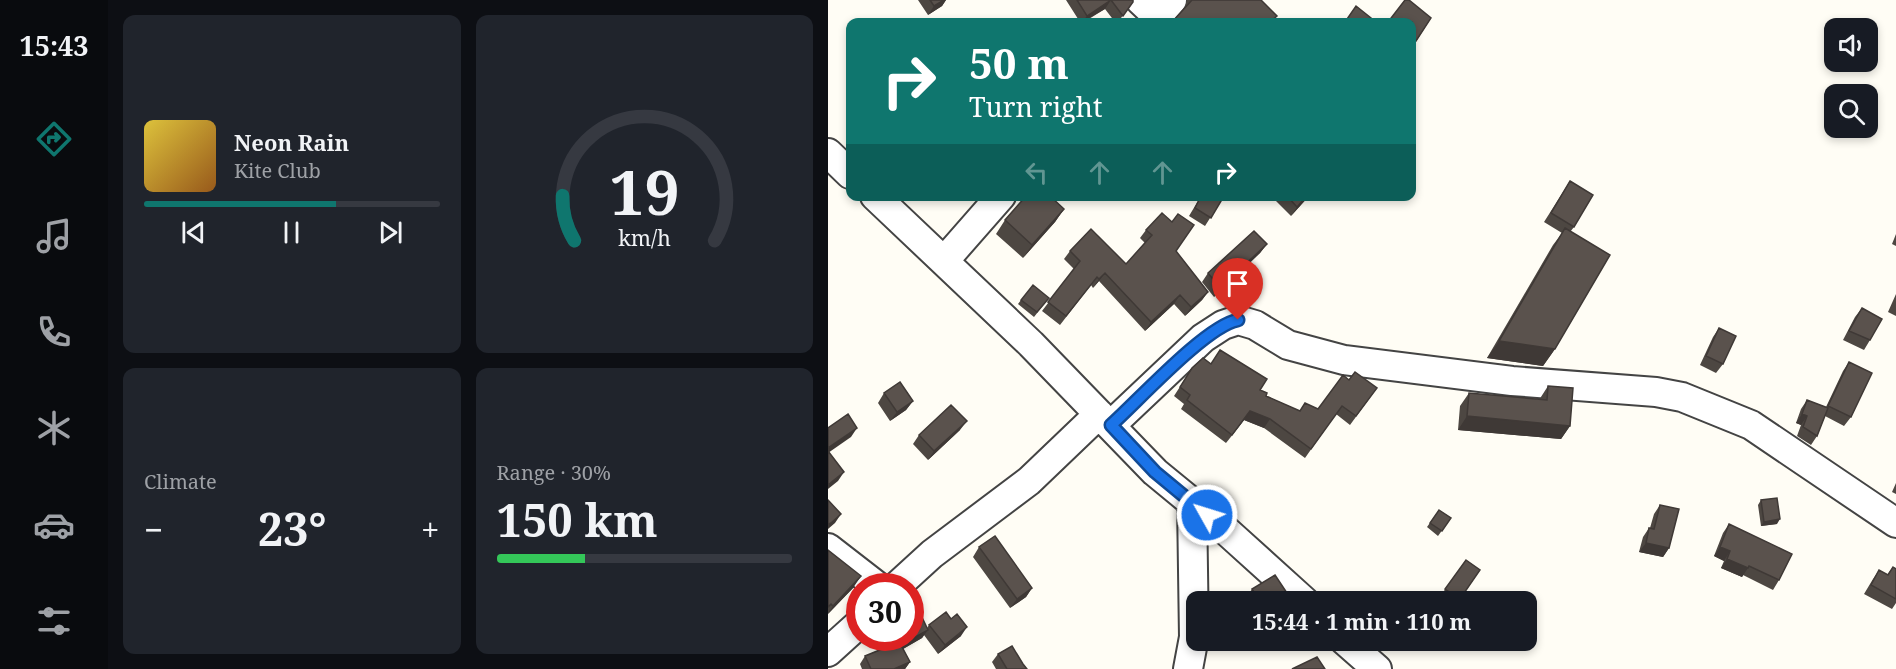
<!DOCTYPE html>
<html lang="en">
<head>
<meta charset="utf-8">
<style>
	body { margin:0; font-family:"Noto Serif",serif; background:#20242c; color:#f1f3f6; height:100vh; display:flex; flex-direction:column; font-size:22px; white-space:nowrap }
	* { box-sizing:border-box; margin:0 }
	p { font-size:20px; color:#9ea1a6 }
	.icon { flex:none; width:33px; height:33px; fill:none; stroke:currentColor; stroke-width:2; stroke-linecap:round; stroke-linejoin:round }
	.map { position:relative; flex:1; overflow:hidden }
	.details { display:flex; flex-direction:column; gap:15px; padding:15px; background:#0d0f14; width:720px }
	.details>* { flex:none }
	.banner { position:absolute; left:18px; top:18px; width:570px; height:183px; border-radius:12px; box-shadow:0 3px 9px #0003; background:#0f766e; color:#fff; overflow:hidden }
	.buttons { position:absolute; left:996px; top:18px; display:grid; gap:12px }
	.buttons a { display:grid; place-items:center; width:54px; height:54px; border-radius:12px; background:#171b24; box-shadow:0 3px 9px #0003; font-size:30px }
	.speed { position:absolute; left:18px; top:573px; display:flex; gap:12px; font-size:30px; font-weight:700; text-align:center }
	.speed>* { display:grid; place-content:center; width:78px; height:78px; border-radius:50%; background:#171b24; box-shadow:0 3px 9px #0003; line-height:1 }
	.speed .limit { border:9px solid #d22; background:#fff; color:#111 }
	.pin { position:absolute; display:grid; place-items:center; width:51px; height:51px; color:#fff; margin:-62px -26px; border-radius:50% 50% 50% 0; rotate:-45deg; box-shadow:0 0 6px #0007 }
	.pin .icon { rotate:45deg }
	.me { position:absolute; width:66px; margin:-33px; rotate:309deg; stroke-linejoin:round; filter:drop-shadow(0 0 4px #0008) }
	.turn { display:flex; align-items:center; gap:21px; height:126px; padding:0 24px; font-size:27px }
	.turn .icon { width:78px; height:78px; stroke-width:2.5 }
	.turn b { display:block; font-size:42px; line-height:51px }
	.lanes { display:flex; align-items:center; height:57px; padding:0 24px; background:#0003; justify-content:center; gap:30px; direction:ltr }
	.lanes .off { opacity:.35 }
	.big { font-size:45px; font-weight:700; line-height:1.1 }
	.details .widget { flex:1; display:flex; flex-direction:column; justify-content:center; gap:9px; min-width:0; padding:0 21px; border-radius:12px; background:#20242c }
	.details .dial { align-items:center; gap:0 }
	.dial svg { height:156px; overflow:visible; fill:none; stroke:#363941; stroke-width:7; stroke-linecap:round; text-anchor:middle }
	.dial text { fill:#f1f3f6; stroke:none }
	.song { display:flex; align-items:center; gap:18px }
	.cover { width:72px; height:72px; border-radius:9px; background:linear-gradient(135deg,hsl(50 70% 55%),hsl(30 70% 35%)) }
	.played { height:6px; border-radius:3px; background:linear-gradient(90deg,#0f766e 65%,#363941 65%) }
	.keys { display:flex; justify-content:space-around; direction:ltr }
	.heat { display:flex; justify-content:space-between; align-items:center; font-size:33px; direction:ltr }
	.charge { height:9px; border-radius:4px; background:linear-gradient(90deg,#34c759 30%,#363941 0) }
	.details .tiles { flex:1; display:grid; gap:15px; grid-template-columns:repeat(2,1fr) }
	.trip { position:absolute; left:358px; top:591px; width:351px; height:60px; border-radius:12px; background:#171b24; box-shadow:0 3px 9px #0003; font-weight:700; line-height:60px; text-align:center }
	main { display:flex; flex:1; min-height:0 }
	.tab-bar { display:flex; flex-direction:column; width:108px; justify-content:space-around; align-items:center; background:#090b0e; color:#9ea1a6 }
	.tab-bar .icon { width:42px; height:42px }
	.tab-bar .selected { color:#0f766e }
	.tab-bar b { font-size:27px; color:#f1f3f6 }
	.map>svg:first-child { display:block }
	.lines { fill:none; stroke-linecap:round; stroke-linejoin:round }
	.minor-casing { stroke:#444; stroke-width:32 }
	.minor { stroke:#fff; stroke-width:28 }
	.wall { fill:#4d4742 }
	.shaded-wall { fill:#3f3936 }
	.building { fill:#5a524d; stroke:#3f3936; stroke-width:1.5 }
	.route-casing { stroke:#114b97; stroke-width:15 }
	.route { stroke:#1a73e8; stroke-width:10 }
</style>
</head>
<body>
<main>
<nav class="tab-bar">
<b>15:43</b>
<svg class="icon selected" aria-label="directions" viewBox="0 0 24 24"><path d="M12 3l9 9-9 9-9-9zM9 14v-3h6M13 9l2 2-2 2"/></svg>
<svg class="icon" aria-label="music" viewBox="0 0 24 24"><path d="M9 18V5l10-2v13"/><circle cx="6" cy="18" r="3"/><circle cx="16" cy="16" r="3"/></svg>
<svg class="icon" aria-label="phone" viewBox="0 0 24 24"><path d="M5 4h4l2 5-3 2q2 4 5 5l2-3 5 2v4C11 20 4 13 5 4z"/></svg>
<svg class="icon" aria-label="climate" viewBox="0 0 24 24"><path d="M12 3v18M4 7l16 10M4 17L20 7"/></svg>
<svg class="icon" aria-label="car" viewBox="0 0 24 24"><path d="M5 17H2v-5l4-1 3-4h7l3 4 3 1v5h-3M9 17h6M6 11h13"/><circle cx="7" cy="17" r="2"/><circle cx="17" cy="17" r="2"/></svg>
<svg class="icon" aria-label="filters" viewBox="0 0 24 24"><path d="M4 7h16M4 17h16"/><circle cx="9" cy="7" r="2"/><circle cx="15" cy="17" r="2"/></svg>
</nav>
<section class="details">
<div class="tiles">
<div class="widget">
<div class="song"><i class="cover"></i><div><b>Neon Rain</b><p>Kite Club</p></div></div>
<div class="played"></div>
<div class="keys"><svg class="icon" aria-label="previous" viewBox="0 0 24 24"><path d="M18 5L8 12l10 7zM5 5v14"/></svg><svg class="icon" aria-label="pause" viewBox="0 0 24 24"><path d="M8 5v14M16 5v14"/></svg><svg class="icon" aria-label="next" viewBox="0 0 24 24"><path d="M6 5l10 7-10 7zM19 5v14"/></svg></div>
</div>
<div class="widget dial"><svg viewBox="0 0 100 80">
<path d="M14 69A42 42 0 1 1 86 69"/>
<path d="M14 69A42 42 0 0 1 8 46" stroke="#0f766e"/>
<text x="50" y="56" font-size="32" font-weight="700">19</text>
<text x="50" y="72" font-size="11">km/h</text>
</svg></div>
<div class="widget"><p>Climate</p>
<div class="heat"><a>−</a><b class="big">23°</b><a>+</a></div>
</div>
<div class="widget"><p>Range · 30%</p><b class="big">150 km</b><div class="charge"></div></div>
</div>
</section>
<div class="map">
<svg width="1068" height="669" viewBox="0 0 1068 669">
	<rect width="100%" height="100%" fill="#fffdf5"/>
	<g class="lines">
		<defs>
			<path id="minor" d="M312 0 330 17
				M325 22 344 0
				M0 153 22 174
				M47 196 203 344 327 472 394 527 477 602
				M116 261 173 196
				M283 425 375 338 395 325 410 320 427 325 460 345 516 360 684 381 828 392 854 397 923 425 1068 523
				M0 548 49 586
				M69 586 104 554 201 481 271 414
				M516 640 549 669
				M0 652 32 623
				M360 669 366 637 364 503"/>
		</defs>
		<!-- minor casing -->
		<use href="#minor" class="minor-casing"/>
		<!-- minor -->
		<use href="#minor" class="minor"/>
	</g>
	<!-- wall -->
	<path class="wall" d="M90 0H118L114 6 100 15Z
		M238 0H305V2L290 22H287L277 9 256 22H252Z
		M359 0H433L357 7Z
		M603 18 584 48V22Z
		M742 181 746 227 742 232 727 349 715 366 659 358 725 245 734 233 716 222Z
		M373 196H396L377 226 361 216Z
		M443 196H481L463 216Z
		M236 209 227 222 195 258 168 234 177 220Z
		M318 230 348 251 380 292 374 300 357 316 346 304 317 331 271 281 265 288 263 285 232 325 214 311 246 269 236 259 242 251 298 264 317 243 312 238Z
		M1068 234V246L1064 244Z
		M439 244 432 253 386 297 374 282 380 273Z
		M1068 294V316L1060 312Z
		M193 300 217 303 206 317 190 304Z
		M1034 308 1042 340 1036 350 1015 340 1027 317Z
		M891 328 895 364 888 373 872 365 885 337Z
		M1021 362 1023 417 1016 426 997 416 989 436 983 445 969 436 973 425 968 423 973 409 979 400 998 407 1015 371Z
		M364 368 432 390 438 396 472 411 490 409 521 380 549 388 522 425 508 414 477 458 436 428 416 420 398 443 353 409 356 404 346 396Z
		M720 386 742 426 733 439 630 430 632 406 641 393 711 400Z
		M56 393 85 401 78 410 62 421 50 403Z
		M132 430 100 460 85 444 91 435Z
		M1068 483V494L1064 492Z
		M933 500 949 524 933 526 930 505Z
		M832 505 841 548 835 557 811 552 815 537 821 528H822L826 514Z
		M611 510 623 518 610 536 599 527Z
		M901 524 951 580 945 590 915 575 914 577 893 568 896 561 886 556 895 533Z
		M151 547 204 588 198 597 182 608 145 557Z
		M0 550 25 588 0 614Z
		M638 560 652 570 630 602H617L611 598Z
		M1065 567 1068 569V603L1064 609 1036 594 1045 579 1051 570 1059 575Z
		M424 589 465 602H416Z
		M101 625 133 636 110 654 96 635 94 638 75 649 82 662 77 669H34L32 664 37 656 51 650 48 643 51 638H82L99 628Z
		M170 654 195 664 199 669H168L164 662Z"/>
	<!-- shaded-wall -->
	<path class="shaded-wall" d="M116 0H118L114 6 100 15 106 6Z
		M283 0 277 9 254 22 259 16Z
		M479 196H481L463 216 469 207Z
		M236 209 227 222 195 258 204 245Z
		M439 244 432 253 386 297 392 288Z
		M277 273 271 281 265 288 271 279Z
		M380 292 374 300 357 316 363 307Z
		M352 295 346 304 317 331 323 322Z
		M671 341 727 349 715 366 659 358Z
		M85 401 78 410 62 421 69 412Z
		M422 411 442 419 436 428 416 420 398 443Z
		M974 414 979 416 973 425 968 423Z
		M639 416 742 426 733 439 630 430Z
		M139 421 132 430 100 460 106 451Z
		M29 428 23 437 0 453V448Z
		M16 472 10 481 0 489V485Z
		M13 514 7 523 0 529V524Z
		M952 519 949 524 933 526 936 522Z
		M818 543 841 548 835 557 811 552Z
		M892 547 902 551 896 561 886 556Z
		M899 559 920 568 914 577 893 568Z
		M33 576 25 588 0 614 5 606Z
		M204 588 198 597 182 608 189 599Z
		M139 627 133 636 110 654 117 645Z
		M100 630 94 638 68 653 73 645Z
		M82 662 77 669H66Z"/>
	<!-- building -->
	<path class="building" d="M102 0H116L106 6Z
		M249 0H305V2L295 16 283 0 259 16Z
		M364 0H433L449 16 442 22H344Z
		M577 0H581L603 18 588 41 584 38V22H560Z
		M528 6 548 22H523L519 19Z
		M742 181 765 195 746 227 723 213Z
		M198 196H222L236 209 204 245 177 220Z
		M373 196H396L383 218 367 208Z
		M459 196H479L469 207Z
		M334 213 344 222 350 214 366 225 348 251 380 292 363 307 352 295 323 322 277 273 271 279 269 277 238 316 220 302 252 261 242 251 263 229 298 264 324 235 318 230Z
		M737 228 782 255 727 349 671 341Z
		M426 231 439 244 392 288 380 273Z
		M205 285 221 298 209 312 193 300Z
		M1034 308 1054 319 1042 340 1021 331Z
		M891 328 908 336 895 364 878 356Z
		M392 350 439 379 432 390 439 393 438 396 472 411 477 403 490 409 515 375 521 380 527 372 549 388 528 416 514 406 483 449 442 419 422 411 404 435 359 400 362 395 352 387 364 368 375 358 383 364Z
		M1021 362 1044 373 1023 417 1000 406Z
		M72 382 85 401 69 412 56 393Z
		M720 386 745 388 742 426 639 416 641 393 719 400Z
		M979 400 1000 408 989 436 975 427 979 416 974 414Z
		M123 405 139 421 106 451 91 435Z
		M20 414 29 428 0 448V428Z
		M0 451 16 472 0 485Z
		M949 498 952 519 936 522 933 500Z
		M0 500 13 514 3 523 0 524Z
		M832 505 851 509 841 548 818 543 821 528 826 529Z
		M611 510 623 518 614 531 602 523Z
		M901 524 964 554 951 580 921 566 920 568 899 559 902 551 892 547Z
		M167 536 204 588 189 599 151 547Z
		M0 550 33 576 5 606 3 604 0 607Z
		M638 560 652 570 632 599 617 589Z
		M1065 567 1068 569V599L1043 585 1051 570 1060 575Z
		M447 575 465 602H419L426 592 424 589Z
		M82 592 100 630 73 645 82 662 66 669H43L37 656 59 647 55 638H82Z
		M118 612 123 619 129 614 139 627 117 645 101 625Z
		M184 646 195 664 199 669H179L170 654Z
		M489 657 497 669H464Z"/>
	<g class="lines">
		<defs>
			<path id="route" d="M379 515 327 472 283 425C311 400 378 326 410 320"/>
		</defs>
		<!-- route casing -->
		<use href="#route" class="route-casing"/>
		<!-- route -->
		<use href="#route" class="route"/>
	</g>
</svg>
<div class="buttons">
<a><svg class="icon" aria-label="sound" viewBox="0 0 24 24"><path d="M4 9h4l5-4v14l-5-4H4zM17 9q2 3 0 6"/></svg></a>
<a><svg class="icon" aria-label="search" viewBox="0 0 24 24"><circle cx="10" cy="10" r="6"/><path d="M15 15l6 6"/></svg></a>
</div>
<div class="speed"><div class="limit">30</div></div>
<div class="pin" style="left:410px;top:320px;background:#d93025"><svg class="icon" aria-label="arrive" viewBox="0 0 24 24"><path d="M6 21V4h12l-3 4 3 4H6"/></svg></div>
<svg class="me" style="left:379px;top:515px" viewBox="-20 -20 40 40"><circle r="17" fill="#1a73e8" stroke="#fff" stroke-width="3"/><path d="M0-11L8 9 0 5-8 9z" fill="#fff"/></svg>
<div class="trip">15:44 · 1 min · 110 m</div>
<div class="banner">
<div class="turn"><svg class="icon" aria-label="right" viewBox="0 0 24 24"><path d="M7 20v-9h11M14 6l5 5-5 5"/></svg><div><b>50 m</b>Turn right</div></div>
<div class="lanes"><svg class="icon off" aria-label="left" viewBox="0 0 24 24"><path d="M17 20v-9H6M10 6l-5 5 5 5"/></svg><svg class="icon off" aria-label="ahead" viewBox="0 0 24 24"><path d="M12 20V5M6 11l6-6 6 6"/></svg><svg class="icon off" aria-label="ahead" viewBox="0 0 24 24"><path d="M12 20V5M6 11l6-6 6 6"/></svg><svg class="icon" aria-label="right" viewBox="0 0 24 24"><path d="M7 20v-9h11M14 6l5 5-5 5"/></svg></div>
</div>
</div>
</main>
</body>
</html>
